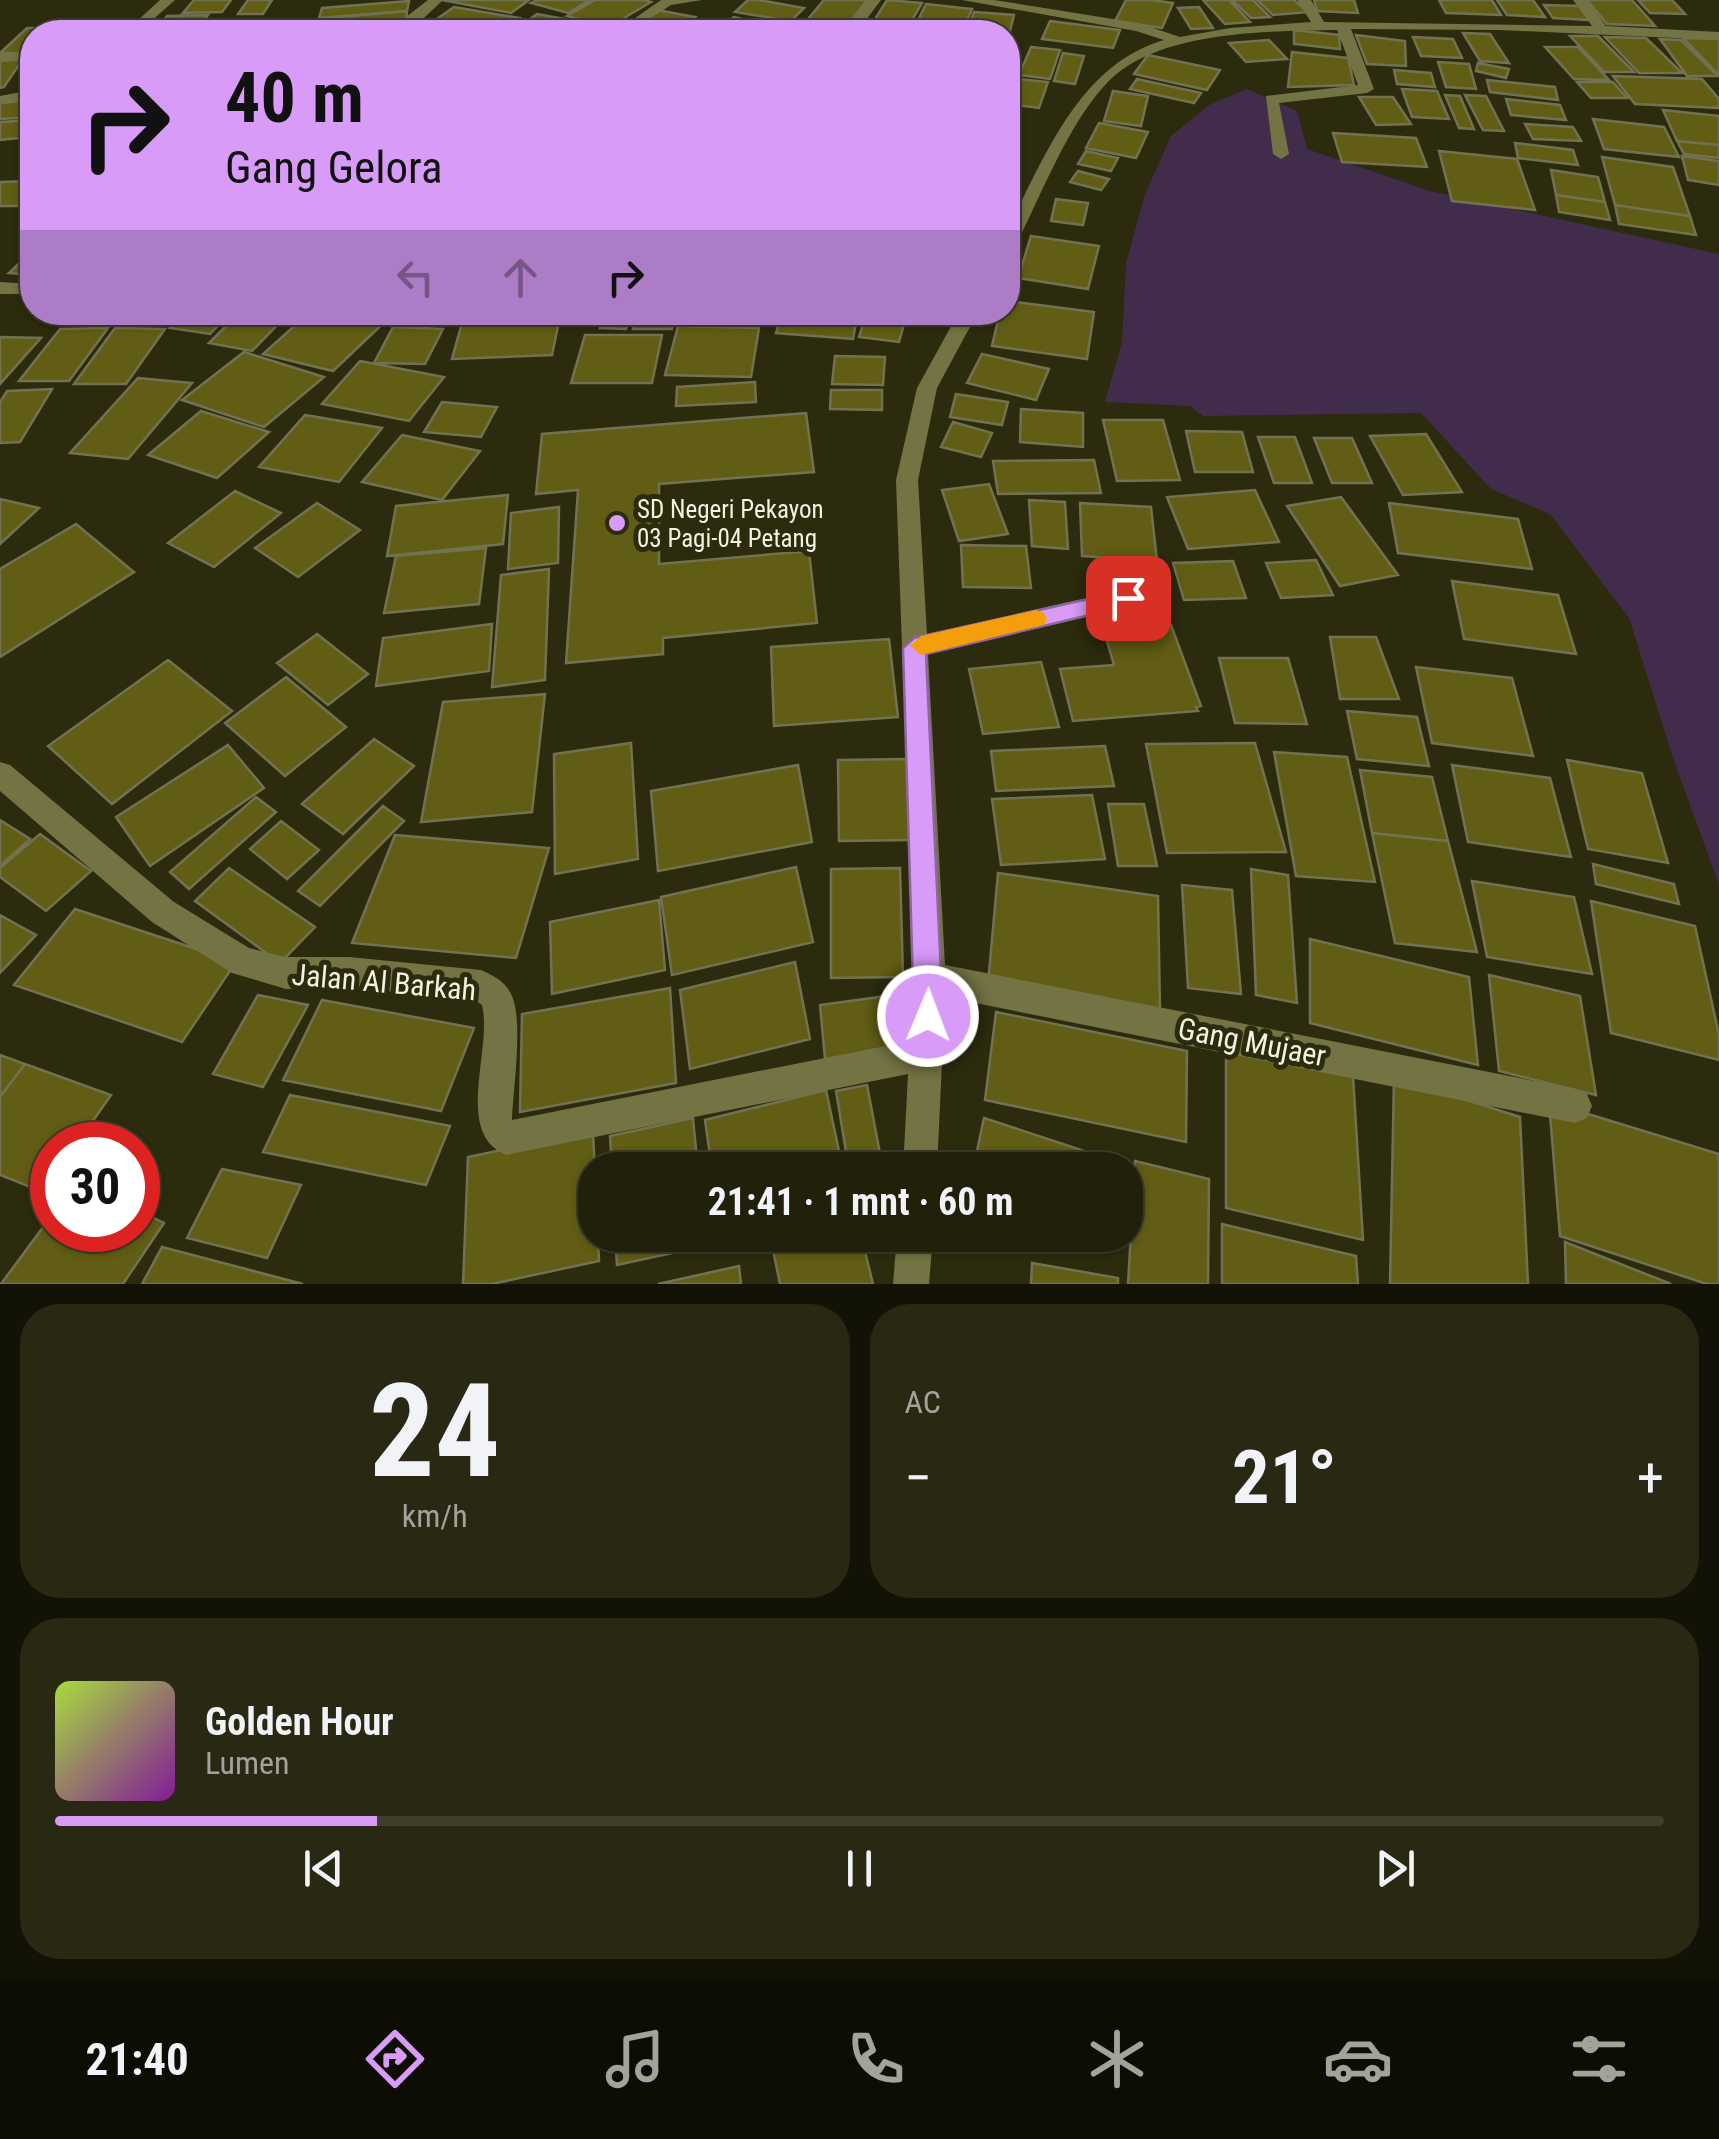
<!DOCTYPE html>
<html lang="id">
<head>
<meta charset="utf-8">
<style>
	body { margin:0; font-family:"Roboto Condensed",sans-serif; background:#292813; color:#f1f3f6; height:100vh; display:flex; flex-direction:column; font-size:38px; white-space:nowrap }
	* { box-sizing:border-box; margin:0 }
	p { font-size:32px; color:#a2a39c }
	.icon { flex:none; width:55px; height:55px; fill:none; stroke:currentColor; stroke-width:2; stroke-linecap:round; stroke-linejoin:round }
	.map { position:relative; height:1284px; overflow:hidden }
	.side { display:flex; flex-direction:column; gap:20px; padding:20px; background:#121206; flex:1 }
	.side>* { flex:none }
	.top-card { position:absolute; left:20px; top:20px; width:1000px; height:305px; border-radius:40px; box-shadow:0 2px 8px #0004,0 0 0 2px #3e3e2b; background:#d89bf8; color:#111; overflow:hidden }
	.speed { position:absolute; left:30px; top:1122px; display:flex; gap:20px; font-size:50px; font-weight:700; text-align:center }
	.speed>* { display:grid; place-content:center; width:130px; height:130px; border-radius:50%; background:#21200a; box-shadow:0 2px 8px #0004,0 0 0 2px #3e3e2b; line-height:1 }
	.speed .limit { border:15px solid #d22; background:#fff; color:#111 }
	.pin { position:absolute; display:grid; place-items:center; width:85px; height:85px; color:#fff; margin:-42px; border-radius:20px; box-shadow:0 5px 15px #0006 }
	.me { position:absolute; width:110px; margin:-55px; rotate:1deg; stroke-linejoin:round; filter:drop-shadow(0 0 8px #0008) }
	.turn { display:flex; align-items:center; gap:35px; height:210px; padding:0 40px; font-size:45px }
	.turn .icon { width:130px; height:130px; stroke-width:2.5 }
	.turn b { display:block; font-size:70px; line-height:85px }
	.lanes { display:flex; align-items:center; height:95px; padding:0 40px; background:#0003; justify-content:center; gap:50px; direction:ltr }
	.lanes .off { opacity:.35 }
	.big { font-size:75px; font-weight:700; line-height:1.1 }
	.side .widget { flex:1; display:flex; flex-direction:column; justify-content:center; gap:15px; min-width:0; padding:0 35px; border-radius:40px; background:#292813 }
	.side .dial { align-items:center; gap:0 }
	.dial b { font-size:130px; line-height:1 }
	.song { display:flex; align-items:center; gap:30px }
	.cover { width:120px; height:120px; border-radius:15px; background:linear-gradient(135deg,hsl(80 70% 55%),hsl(290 70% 35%)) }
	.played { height:10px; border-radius:5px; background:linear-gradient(90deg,#d89bf8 20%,#3e3e2b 20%) }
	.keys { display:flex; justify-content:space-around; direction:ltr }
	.heat { display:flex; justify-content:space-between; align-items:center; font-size:55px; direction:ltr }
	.side .tiles { flex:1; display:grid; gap:20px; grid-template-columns:1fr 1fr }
	.widget:last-child { grid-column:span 2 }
	.trip { position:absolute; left:578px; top:1152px; width:565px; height:100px; border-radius:40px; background:#21200a; box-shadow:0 2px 8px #0004,0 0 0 2px #3e3e2b; font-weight:700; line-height:100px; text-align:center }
	.tab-bar { display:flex; height:160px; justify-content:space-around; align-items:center; background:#0d0d04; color:#a2a39c }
	.tab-bar .icon { width:70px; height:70px }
	.tab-bar .active { color:#d89bf8 }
	.tab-bar b { font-size:45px; color:#f1f3f6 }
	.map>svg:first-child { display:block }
	.green { fill:#412c4c }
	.building { fill:#615d14; stroke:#727253; stroke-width:2.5 }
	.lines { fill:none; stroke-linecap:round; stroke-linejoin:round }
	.minor { fill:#747343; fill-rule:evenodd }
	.route { fill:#d89bf8; stroke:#8c65a1; stroke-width:2.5 }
	.slow { fill:#f59e0b }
	.poi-dot { fill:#d89bf8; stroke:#2c2b0e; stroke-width:4 }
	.labels { text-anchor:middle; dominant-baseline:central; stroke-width:10; stroke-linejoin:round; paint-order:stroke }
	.poi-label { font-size:25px; fill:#f3f3e2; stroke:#2c2b0e; text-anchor:start }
	.near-street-label { font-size:30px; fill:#f3f3e2; stroke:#2c2b0e }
</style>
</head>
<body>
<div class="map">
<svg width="1719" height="1284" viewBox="0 0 1719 1284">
	<rect width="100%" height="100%" fill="#2c2b0e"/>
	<!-- green -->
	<path class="green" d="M1247 89 1297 111 1307 149 1430 191 1719 254V885L1673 758 1629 618 1550 514 1491 489 1421 413 1203 416 1190 406 1105 402 1122 342 1126 263 1145 194 1171 136 1209 105Z"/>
	<!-- building -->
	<path class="building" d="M194 0H231L222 12 183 13Z
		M248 0H272L263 14H238Z
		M442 0H529L511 13Z
		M537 0H590L568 13 531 3Z
		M595 0H644L651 2 609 27 567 16Z
		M748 0H759L804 8 791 21 735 12Z
		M824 0H867L843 32 802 26Z
		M887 0 922 3 905 32H867Z
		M1126 0H1152L1173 3 1162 28 1115 21Z
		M1203 0H1229L1250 22 1225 24Z
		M1232 0H1253L1270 17 1251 18Z
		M1257 0H1294L1308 12 1273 15Z
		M1314 0H1354L1358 13 1317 11Z
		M1439 0H1492L1501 15 1446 13Z
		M1497 0H1533L1545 17 1507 15Z
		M1587 0H1632L1655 26 1607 24Z
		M1638 0H1672L1685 14 1650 13Z
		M409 1 407 11 319 18 322 8Z
		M926 4 972 9 962 32 914 28Z
		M1544 5 1580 6 1590 20 1553 18Z
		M454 7 519 18 499 32 431 23Z
		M1199 7 1213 28 1191 29 1178 8Z
		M657 10 695 17 676 32H628Z
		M407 11 406 22H400L399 27 343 32H335V29L315 30 318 19Z
		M974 12 1014 15 1009 35 967 31Z
		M537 14 608 27 600 32H549L519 27Z
		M208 15 196 31 155 32 167 16Z
		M734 17 758 23 745 32H713Z
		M1050 21 1120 30 1113 48 1042 39Z
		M767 22 794 27 789 32H755Z
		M27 28H88L83 32H32V53H0Z
		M1294 30 1339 35 1340 49 1294 44Z
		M1463 33 1490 34 1509 63 1480 61Z
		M1356 35 1405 41 1406 66 1367 64Z
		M1570 36H1598L1634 72H1604Z
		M1413 37 1453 39 1462 58 1421 56Z
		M1605 37 1646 38 1682 73H1639Z
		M1683 38 1719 39V75Z
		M1660 39 1681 40 1718 76H1687Z
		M1269 40 1287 59 1246 62 1229 43Z
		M1031 47 1060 50 1050 79 1019 75Z
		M1545 47H1578L1609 80 1574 79Z
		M1292 52 1348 58 1354 85 1288 87Z
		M1063 53 1084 56 1075 84 1054 81Z
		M1148 55 1220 70 1207 90 1134 74Z
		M23 59 4 87 0 88V61Z
		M1438 62 1469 64 1476 89 1446 87Z
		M1478 63 1509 69 1506 78 1476 71Z
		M1394 70 1431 73 1435 87 1397 84Z
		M1613 76 1702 79 1719 99V108L1635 104Z
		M1008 78 1048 82 1039 108 1008 104Z
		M1137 79 1201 93 1194 103 1130 89Z
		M1487 80 1555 87 1558 100 1490 92Z
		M1577 82H1613L1627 98H1591Z
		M1402 89 1437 91 1449 119 1412 117Z
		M1113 91 1148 96 1141 126 1104 121Z
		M1445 95 1460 96 1474 129 1459 128Z
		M1465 95 1486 96 1504 131 1483 130Z
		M1359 97H1393L1411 124 1376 125Z
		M1506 99 1560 105 1566 120 1511 115Z
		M32 100V117L0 119V103Z
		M1663 110 1719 116V145L1677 141Z
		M1593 119 1664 127 1679 157 1604 149Z
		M32 120 19 138 0 140V122Z
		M1099 123 1148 132 1136 158 1086 148Z
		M1525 124 1573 127 1581 141 1533 139Z
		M1333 133 1416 138 1427 167 1342 162Z
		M1677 141 1719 145V158L1684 154Z
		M1515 143 1573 150 1578 165 1518 158Z
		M1086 151 1118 158 1111 171 1078 164Z
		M1439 151 1517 159 1535 210 1452 201Z
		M1682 156 1719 161V185L1688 180Z
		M1602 157 1673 167 1690 216 1615 205Z
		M1551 170 1598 177 1605 202 1556 195Z
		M1078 171 1109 179 1101 190 1070 182Z
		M32 181V196L23 206H0V182Z
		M1556 195 1605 202 1610 220 1559 212Z
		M1056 199 1088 203 1083 225 1051 221Z
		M1615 205 1690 216 1696 235 1619 224Z
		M1031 236 1099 246 1088 289 1018 278Z
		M32 251V275L9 273Z
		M1008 301 1094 312 1087 359 992 346 1000 312H1008Z
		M186 312H231L210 334 170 328Z
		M240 312H284L289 313 252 351 209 343Z
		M310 312H386L393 314 333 371 263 354Z
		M465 312H561L552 355 452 359Z
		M605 312H631L626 329 600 328Z
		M638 312H675L672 329H633Z
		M703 312H768L766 322 701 319Z
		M782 312H858L853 339 776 333Z
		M867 312 907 314 899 342 859 337Z
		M678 326 759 328 751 377 665 375Z
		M393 327 443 329 425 364 374 363Z
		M108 328 69 381H19L60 329Z
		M115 328 165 329 126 384H74Z
		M585 335H662L652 383H571Z
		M0 337 41 338 0 384Z
		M244 352 324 377 264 427 182 400Z
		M982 354 1049 369 1036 400 967 383Z
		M835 356 885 357 883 385 832 384Z
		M360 361 444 377 409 421 322 404Z
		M138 378 192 383 128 459 70 453Z
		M755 382 756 402 676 406 677 387Z
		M52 389 20 442 0 443V402L7 391Z
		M831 390H882V410L830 409Z
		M956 394 1008 402 1002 425 950 417Z
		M442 402 497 407 481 437 424 432Z
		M1021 409 1083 413V447L1020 442Z
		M201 411 269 432 217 478 148 455Z
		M806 413 814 472 659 484V564L809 551 817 623 663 638V654L566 663 578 490 536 494 542 434Z
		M305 415 382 428 339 482 259 467Z
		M1103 420H1163L1180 480 1117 481Z
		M953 422 992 433 981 457 941 447Z
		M1186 431 1242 432 1253 472H1195Z
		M1426 434 1462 492 1403 495 1370 436Z
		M402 435 480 451 442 500 362 482Z
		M1258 437H1295L1312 483H1274Z
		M1314 438H1352L1372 483H1332Z
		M1094 460 1101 493 998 494 993 461Z
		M989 484 1008 534 959 541 942 490Z
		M1255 490 1279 542 1188 549 1167 497Z
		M235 491 281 513 214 567 168 543Z
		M508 495 503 544 387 556 396 506Z
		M1341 497 1398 575 1340 586 1287 506Z
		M0 499 39 508 0 544Z
		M1029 500 1065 502 1068 549 1032 546Z
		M317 503 360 530 298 577 255 548Z
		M1080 503 1151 507 1157 561 1082 556Z
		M1389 503 1518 519 1532 569 1398 553Z
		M559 507 558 563 508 569 511 513Z
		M76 524 134 572 0 657V569Z
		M961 545 1026 546 1031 588 963 587Z
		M486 548 479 604 384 613 396 556Z
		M1316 560 1333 595 1281 598 1266 563Z
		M1233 561 1246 598 1184 600 1173 563Z
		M549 569 545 680 492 687 501 575Z
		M1452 581 1558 595 1576 654 1464 639Z
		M492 624 489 671 376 686 383 638Z
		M1171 625 1201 706 1196 707 1198 711 1073 721 1060 669 1114 665 1104 631Z
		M317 634 368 674 328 705 277 663Z
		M1330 637H1376L1399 699H1340Z
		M889 639 898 717 774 726 771 647Z
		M1219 658H1288L1307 724 1235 723Z
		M168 660 232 711 112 804 48 746Z
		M1041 662 1059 727 983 734 969 669Z
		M1416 667 1512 678 1533 756 1432 743Z
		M286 677 346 727 285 776 225 723Z
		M545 694 532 812 421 822 443 702Z
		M1347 711 1417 717 1429 766 1357 759Z
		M374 739 414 766 343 834 302 804Z
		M631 743 638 859 555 874 554 754Z
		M1255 743 1286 852 1167 853 1146 744Z
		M228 745 264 788 150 866 116 817Z
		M1105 746 1114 786 996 791 991 751Z
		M1274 752 1347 757 1375 882 1296 876Z
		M907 759 912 840 839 841 838 760Z
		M1567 760 1642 773 1668 863 1588 849Z
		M798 765 812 842 658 871 651 791Z
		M1452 765 1550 778 1571 857 1468 842Z
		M1360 770 1432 777 1448 841 1372 833Z
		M1092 795 1105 859 1001 865 992 799Z
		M256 797 276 812 189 889 170 872Z
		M1108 804H1144L1157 866H1118Z
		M383 806 404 821 320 906 298 891Z
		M0 820 30 839 0 866Z
		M281 821 319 850 287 879 250 849Z
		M1372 833 1448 841 1477 952 1395 943Z
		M40 834 91 871 46 911 0 877V868Z
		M395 835 549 848 516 958 352 943Z
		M1593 864 1674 884 1679 904 1596 884Z
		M796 867 813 942 672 975 661 897Z
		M229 868 315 927 280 963 195 901Z
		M900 868 903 977 831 978V869Z
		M1251 869 1288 875 1297 1003 1256 995Z
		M998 873 1158 896 1160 1010 988 984Z
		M1472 881 1574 897 1592 974 1487 957Z
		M1182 885 1232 890 1241 994 1188 988Z
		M659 900 665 970 552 994 550 922Z
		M1591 901 1695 926 1719 1035V1060L1611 1033Z
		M75 909 236 962 182 1042 14 985Z
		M0 915 36 935 0 973Z
		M1310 939 1469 977 1478 1065 1310 1023Z
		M795 962 810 1039 690 1069 680 990Z
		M1489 975 1580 996 1596 1095 1499 1071Z
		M670 988 676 1083 520 1112 522 1014Z
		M258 995 308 1005 263 1087 213 1074Z
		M894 995 901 1049 825 1059 820 1005Z
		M322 1000 474 1028 441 1111 283 1080Z
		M996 1012 1187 1051 1186 1142 985 1100Z
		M1226 1049 1353 1076 1363 1240 1226 1208Z
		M0 1055 25 1064 0 1097Z
		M25 1064 111 1095 76 1145H52V1178L43 1192 0 1175V1097Z
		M1394 1077 1520 1117 1528 1284H1390Z
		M867 1085 882 1164 849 1170 836 1091Z
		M826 1090 843 1170H712L705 1120Z
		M290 1095 450 1126 426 1185 263 1152Z
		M1549 1102 1719 1154V1284H1707L1560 1236Z
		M693 1118 698 1170H612L610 1136Z
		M984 1118 1118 1162 1117 1170H973Z
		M593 1131 599 1261 492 1284H463L468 1157Z
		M1135 1161 1209 1179 1208 1284H1128Z
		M222 1169 301 1185 267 1258 187 1238Z
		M138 1210 164 1223 123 1284H1L52 1215V1230H138Z
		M1222 1224 1356 1256 1358 1284H1222Z
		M615 1235H704L705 1246 617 1265Z
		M770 1235H861L873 1284H780Z
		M1565 1242 1671 1284H1566Z
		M162 1247 303 1284H142Z
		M1032 1263 1118 1278V1284H1031Z
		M739 1266 741 1284H658Z"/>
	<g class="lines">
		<!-- minor -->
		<path class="minor" d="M160 0H175L139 32H125Z
			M428 0H443L409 32H397L406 17Z
			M661 0H702L671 5 629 32H615Z
			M867 0H881L857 32H844Z
			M962 0H994L1138 23 1180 37 1230 28 1311 22 1297 0H1311L1324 22 1592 26 1573 0H1587L1606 26 1719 32V40L1500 30 1351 29 1374 89 1367 93 1279 103 1289 154 1281 159 1273 154 1266 96 1358 85 1337 30C1274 31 1180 31 1126 67 1078 98 1043 192 1017 243L1008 248V228C1046 155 1079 65 1164 40L1136 31Z
			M0 52 32 53V61L0 60Z
			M32 90V98L0 104V96Z
			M0 282 32 284V294H0Z
			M959 312H978L937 388 918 480 927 634 1128 589 1137 591 1140 598 1137 605 1128 607 928 654 945 965 1575 1089 1587 1094 1592 1106 1587 1118 1575 1123 945 997 937 1170H903L908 1074 506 1155C453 1133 493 1049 482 1005L476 1001 349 987 286 989 232 973 152 922 0 791V762L10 765 174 902 249 948 286 957H349L481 970C494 976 505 981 511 994 524 1018 513 1090 512 1120L911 1041 914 978 896 480 917 388Z
			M897 1235H933L929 1284H893Z"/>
	</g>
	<!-- route -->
	<path class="route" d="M1128 590 1136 592 1139 598 1136 604 926 654 943 1016 939 1027 928 1031 918 1027 914 1016 903 648 914 638Z"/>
	<!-- slow -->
	<path class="slow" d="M1036 610 1044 613 1047 619 1044 625 921 655 910 646 921 636Z"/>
	<!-- markers -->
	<circle class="poi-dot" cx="617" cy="523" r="10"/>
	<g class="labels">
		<!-- poi labels -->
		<g class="poi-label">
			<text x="637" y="509">SD Negeri Pekayon<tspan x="637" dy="29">03 Pagi-04 Petang</tspan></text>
		</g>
		<!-- near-street labels -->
		<g class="near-street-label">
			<text transform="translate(384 982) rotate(5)">Jalan Al Barkah</text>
			<text transform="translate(1252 1042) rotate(11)">Gang Mujaer</text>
		</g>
	</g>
</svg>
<div class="speed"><div class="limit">30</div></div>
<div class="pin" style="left:1128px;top:598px;background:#d93025"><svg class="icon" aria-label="arrive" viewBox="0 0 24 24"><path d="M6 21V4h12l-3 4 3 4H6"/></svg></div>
<svg class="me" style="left:928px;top:1016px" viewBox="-20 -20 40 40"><circle r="17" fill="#d89bf8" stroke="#fff" stroke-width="3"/><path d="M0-11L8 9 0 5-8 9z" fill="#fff"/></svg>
<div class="trip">21:41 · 1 mnt · 60 m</div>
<div class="top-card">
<div class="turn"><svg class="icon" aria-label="right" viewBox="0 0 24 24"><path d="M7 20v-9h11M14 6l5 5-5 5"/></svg><div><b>40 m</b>Gang Gelora</div></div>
<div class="lanes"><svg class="icon off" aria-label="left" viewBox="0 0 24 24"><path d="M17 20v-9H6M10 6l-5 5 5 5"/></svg><svg class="icon off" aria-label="ahead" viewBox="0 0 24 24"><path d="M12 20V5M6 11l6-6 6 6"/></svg><svg class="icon" aria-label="right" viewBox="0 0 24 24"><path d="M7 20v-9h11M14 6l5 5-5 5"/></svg></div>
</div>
</div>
<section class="side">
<div class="tiles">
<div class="widget dial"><b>24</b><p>km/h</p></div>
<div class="widget"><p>AC</p>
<div class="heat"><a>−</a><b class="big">21°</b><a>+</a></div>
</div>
<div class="widget">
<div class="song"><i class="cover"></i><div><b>Golden Hour</b><p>Lumen</p></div></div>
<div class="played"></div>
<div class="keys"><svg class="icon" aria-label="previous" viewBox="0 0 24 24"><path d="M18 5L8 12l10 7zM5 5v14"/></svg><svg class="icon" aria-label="pause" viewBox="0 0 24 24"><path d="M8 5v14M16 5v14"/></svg><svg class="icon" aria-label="next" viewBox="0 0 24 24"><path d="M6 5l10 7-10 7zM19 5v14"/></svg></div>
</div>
</div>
</section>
<nav class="tab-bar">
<b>21:40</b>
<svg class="icon active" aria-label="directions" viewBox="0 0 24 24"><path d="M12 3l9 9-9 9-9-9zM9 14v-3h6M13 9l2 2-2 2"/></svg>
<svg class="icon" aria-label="music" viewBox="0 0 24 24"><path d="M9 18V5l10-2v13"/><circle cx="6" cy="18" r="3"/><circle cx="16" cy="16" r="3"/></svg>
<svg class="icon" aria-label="phone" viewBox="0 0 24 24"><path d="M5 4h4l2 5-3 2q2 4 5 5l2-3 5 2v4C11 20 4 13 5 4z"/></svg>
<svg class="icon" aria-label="climate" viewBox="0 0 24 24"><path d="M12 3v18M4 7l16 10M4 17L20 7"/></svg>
<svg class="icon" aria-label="car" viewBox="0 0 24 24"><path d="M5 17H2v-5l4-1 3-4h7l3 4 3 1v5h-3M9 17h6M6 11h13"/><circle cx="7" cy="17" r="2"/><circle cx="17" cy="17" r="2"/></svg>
<svg class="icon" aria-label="filters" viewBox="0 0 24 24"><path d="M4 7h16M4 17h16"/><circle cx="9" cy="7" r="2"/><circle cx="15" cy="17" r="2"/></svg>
</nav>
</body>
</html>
